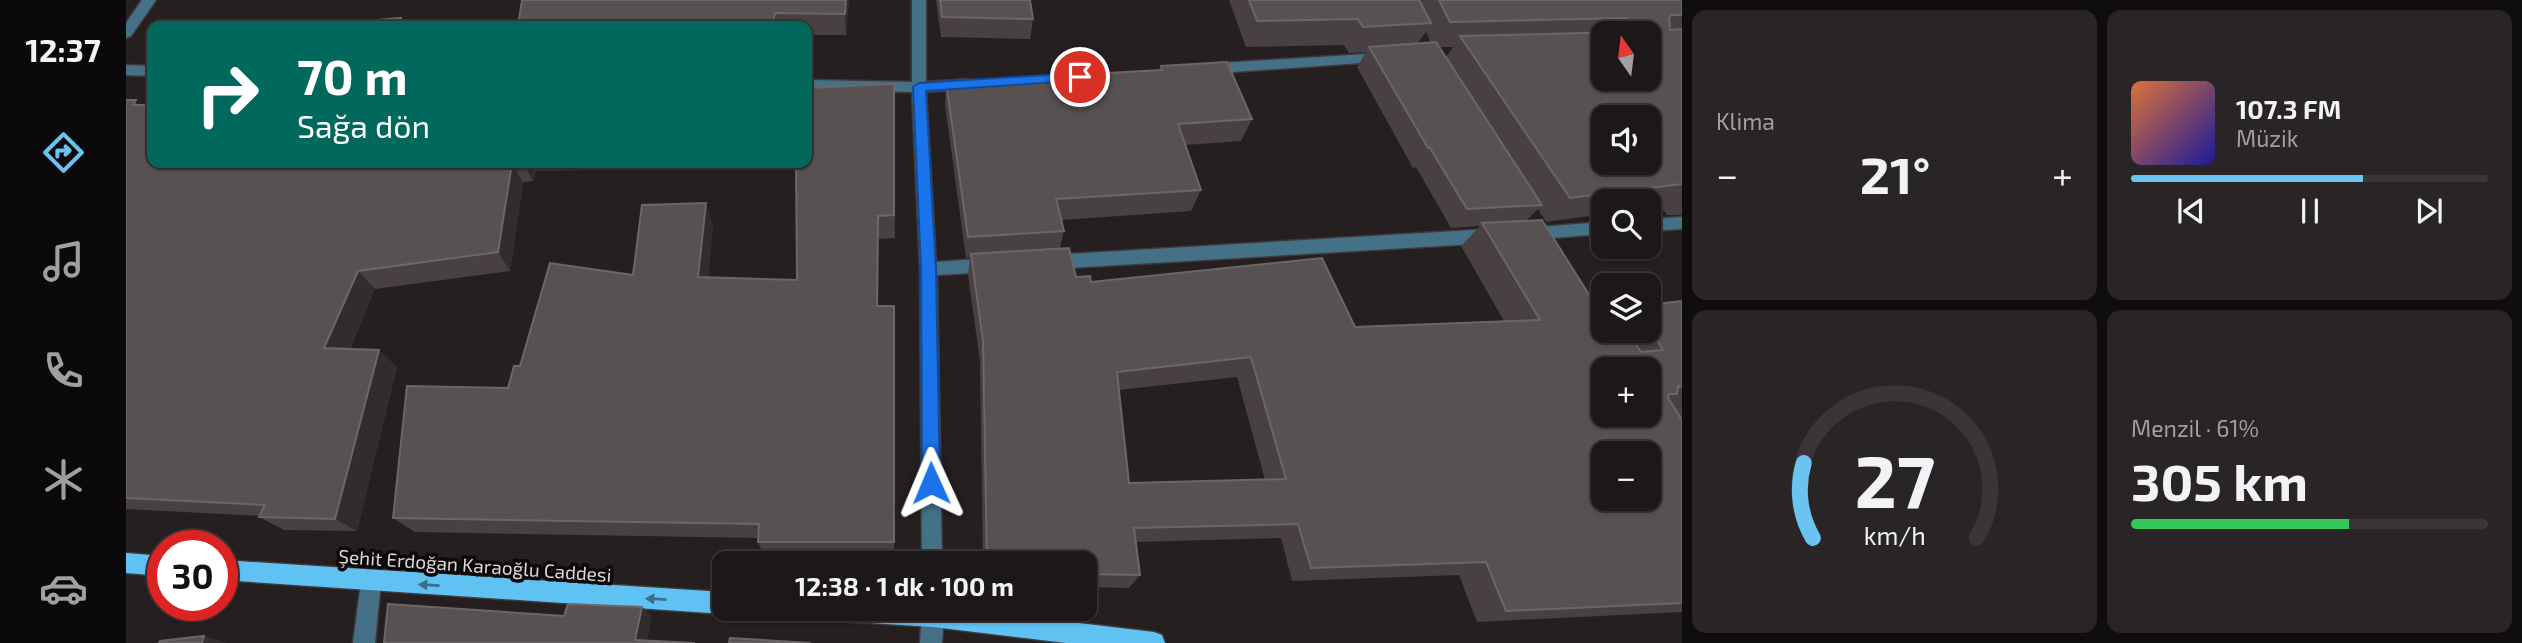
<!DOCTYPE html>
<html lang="tr">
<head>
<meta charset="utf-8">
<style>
	body { margin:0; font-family:"Exo 2",sans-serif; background:#292425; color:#f1f3f6; height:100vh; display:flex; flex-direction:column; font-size:26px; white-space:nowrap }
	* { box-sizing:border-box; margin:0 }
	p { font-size:23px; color:#a09fa2 }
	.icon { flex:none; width:38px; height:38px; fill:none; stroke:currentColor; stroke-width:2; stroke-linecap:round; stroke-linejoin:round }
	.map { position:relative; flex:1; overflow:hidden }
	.sheet { display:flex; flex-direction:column; gap:10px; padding:10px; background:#0f0d0d; width:840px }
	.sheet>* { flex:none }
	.guide { position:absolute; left:21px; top:21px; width:665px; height:147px; border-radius:14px; box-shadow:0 2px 5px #0004,0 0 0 2px #3a3637; background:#00695c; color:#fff; overflow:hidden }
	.needle { width:46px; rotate:346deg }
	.fabs { position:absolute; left:1465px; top:21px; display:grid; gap:14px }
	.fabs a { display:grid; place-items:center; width:70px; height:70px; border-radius:14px; background:#1c1718; box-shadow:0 2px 5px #0004,0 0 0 2px #3a3637; font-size:35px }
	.speed { position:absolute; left:21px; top:530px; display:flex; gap:14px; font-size:35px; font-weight:700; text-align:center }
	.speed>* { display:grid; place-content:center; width:91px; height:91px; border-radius:50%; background:#1c1718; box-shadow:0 2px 5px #0004,0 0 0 2px #3a3637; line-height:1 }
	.speed .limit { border:10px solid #d22; background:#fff; color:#111 }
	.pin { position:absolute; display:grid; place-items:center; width:60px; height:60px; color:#fff; margin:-30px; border:4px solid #fff; border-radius:50%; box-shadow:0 2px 7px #0007 }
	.me { position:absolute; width:77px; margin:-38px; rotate:359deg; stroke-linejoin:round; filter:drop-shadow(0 0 5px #0008) }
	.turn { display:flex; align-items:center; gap:24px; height:147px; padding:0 35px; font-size:32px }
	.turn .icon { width:91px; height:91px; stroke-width:2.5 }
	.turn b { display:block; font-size:49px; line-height:60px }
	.big { font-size:52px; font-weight:700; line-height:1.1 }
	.sheet .card { flex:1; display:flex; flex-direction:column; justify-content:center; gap:10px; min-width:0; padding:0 24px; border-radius:14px; background:#292425 }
	.sheet .dial { align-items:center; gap:0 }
	.dial svg { height:182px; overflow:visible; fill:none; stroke:#3a3637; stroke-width:7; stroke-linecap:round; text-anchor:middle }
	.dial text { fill:#f1f3f6; stroke:none }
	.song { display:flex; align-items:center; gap:21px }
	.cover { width:84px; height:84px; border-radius:10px; background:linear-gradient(135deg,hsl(20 70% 55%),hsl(240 70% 35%)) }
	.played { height:7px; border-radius:4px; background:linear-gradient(90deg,#6ac3f1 65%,#3a3637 65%) }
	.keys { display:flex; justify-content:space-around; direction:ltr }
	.heat { display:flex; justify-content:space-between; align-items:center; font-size:38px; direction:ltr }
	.charge { height:10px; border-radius:5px; background:linear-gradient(90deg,#34c759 61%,#3a3637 0) }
	.sheet .tiles { flex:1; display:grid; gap:10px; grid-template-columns:repeat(2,1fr) }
	.trip { position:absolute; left:586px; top:551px; width:385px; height:70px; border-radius:14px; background:#1c1718; box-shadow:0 2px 5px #0004,0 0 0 2px #3a3637; font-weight:700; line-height:70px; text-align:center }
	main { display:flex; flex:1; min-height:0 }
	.menu { display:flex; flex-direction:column; width:126px; justify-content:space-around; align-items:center; background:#0b090a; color:#a09fa2 }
	.menu .icon { width:49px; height:49px }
	.menu .active { color:#6ac3f1 }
	.menu b { font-size:32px; color:#f1f3f6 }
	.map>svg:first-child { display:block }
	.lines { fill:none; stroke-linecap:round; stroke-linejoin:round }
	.minor-casing { stroke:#3f393a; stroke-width:3 }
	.major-casing { stroke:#3f393a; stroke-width:3 }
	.minor { fill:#457188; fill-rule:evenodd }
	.major { fill:#60c2f3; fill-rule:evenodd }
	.wall { fill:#484042; fill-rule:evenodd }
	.shaded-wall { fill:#332c2e }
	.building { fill:#585152; stroke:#6d6667; stroke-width:2; fill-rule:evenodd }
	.oneway { fill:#3a6f8a }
	.route { fill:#1a73e8; stroke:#114b97; stroke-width:2 }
	.labels { text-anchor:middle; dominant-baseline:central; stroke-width:7; stroke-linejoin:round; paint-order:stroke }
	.street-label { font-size:19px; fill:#dcd7d8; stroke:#0c090a }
</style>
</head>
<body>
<main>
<nav class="menu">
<b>12:37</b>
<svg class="icon active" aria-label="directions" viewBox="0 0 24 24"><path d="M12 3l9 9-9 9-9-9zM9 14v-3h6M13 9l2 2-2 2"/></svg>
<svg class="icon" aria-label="music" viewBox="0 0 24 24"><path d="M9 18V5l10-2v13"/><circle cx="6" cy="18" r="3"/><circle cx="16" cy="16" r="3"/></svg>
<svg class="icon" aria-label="phone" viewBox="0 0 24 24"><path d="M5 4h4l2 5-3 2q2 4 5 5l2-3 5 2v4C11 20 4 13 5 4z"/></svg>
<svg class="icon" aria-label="climate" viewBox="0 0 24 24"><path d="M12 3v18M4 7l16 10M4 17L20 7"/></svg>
<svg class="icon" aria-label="car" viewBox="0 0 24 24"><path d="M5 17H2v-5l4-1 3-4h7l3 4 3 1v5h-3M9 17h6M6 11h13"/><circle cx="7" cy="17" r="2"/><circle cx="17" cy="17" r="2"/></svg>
</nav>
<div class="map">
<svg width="1556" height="643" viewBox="0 0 1556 643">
	<rect width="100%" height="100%" fill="#251f20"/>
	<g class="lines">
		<defs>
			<path id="minor" d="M16 0H30L5 36 0 38V23Z
				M786 0H800V82L842 79 849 84 842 89 800 92 810 262 865 258 871 260 873 265 871 270 865 272 811 275 816 564H796L794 269 786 92 681 90V80L786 82Z
				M1257 53 1262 55V61L1079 74 1072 69 1079 64Z
				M0 65 26 66V76L0 75Z
				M1556 217V229L1522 231V219Z
				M1477 222V234L1400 240 1394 239 1392 234 1394 229 1400 228Z
				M1365 229 1371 231 1373 236 1371 241 1365 243 925 269 919 267 917 262 919 257 925 255Z
				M245 572 252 575 255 582 249 643H227L235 582 238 575Z
				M796 609H818L816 643H794Z"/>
			<path id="major" d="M0 553 37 556V576L0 573Z
				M96 560 598 592V609H606L598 614 96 580Z
				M684 609H837L1028 632 1036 635 1039 643H940L807 627 695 620 687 617Z"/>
		</defs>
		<!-- minor casing -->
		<use href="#minor" class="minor-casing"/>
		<!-- major casing -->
		<use href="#major" class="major-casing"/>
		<!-- minor -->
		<use href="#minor" class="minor"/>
		<!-- major -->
		<use href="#major" class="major"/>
	</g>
	<!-- wall -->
	<path class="wall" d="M396 0H723L720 35H681V26H392Z
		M810 0H904L907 19 904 39 815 37Z
		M1103 0H1556V215H1541L1535 207 1522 209V201H1477V214L1420 222 1412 209 1400 221 1477 331H1522V305L1556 301V612L1351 622 1333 575 1166 581 1155 538 1010 542 1014 575 1003 588 959 587V564H857L854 361 842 276 844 257 840 258 819 105 820 82 1033 70 1035 66 1126 119 1115 141 1060 145 1075 190 1065 211 936 220 938 231 934 248 950 277 965 282 1229 327 1378 321 1335 246 1354 226 1325 228 1290 167 1287 168 1231 67 1240 52 1223 53 1218 45 1120 47ZM1300 32 1305 43H1292ZM1313 47H1327L1320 57ZM1111 377 1139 480 1003 483 993 390Z
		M768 84 769 238 753 239 752 306 768 326V555L638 556 632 542V538L289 532 267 518 382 388 394 366 507 275 587 225 582 277 671 280Z
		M0 100 15 105 26 163H468L466 170 410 171 407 181 397 182 384 271 249 289 224 349 271 367 231 531 158 530 133 517 134 516 0 509Z"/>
	<!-- shaded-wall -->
	<path class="shaded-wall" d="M720 0H723L720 35 719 14Z
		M649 13 651 26H647Z
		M275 18 280 26H272Z
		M386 163 397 182 384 271 372 252Z
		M397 163H405L410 171 407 181Z
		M463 163H468L466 170Z
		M580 203 587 225 580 298 572 277Z
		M752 216 753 239 752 326 751 306Z
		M232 271 249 289 217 365 198 348Z
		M253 350 271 367 231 531 209 519Z
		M516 607 526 616 521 643 509 640Z
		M78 636 102 643H76Z"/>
	<!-- building -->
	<path class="building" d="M396 0H720L719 14 649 13 647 26H392Z
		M814 0H904L907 19 816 17Z
		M1123 0H1293L1305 23 1237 27 1232 19 1131 21Z
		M1313 0H1556V15H1545L1543 18 1544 30 1556 29V184L1444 198 1334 36 1500 32 1502 30 1501 18 1324 22ZM1477 33H1522V79H1477ZM1477 117H1522V163H1477Z
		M275 18 272 26H228L229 22Z
		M1310 42 1416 205 1341 209 1304 148H1302L1243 47Z
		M1101 62 1126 119 1052 124 1075 190 930 199 938 231 842 237 820 82 1036 70 1035 66Z
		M768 84V215L752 216 751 306H768V542H632L633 524 267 518 281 386 382 388 388 366H394L424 263 507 275 516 205 580 203 572 277 671 280 670 163H681V88Z
		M0 100H10L7 105H26V163H386L372 252 232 271 198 348 253 350 209 519 133 517 139 505 0 498Z
		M1416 220 1474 312H1477V331H1501L1515 352 1537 350 1522 325V305L1556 301V387L1552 386 1551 394H1543L1542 398 1556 420V603L1380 611 1360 562 1185 568 1172 524 1008 528 1014 575 959 574V564H861L857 341 845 254 943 248 950 277 964 276 965 282 1196 258 1229 327 1414 320 1356 223ZM1125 357 1160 479 1003 483 991 372ZM1477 369H1522V415H1477ZM1477 453H1522V499H1477Z
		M262 604 438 616 442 604 516 607 509 640 569 643H258Z
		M78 636 76 643H33L34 641Z
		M604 638 685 643H603Z"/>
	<!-- one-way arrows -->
	<defs><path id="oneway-solid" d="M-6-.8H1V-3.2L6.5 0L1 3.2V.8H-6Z" transform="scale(1.75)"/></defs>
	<g class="oneway">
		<use href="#oneway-solid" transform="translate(303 585) rotate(-177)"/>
		<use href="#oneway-solid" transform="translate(530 599) rotate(-177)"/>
	</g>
	<!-- route -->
	<path class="route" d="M954 73 959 74V80L800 91 810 269 814 483 811 489 805 492 799 489 796 483 795 269 787 87 793 83Z"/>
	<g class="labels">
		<!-- street labels -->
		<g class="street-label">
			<text transform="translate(349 565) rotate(4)">Şehit Erdoğan Karaoğlu Caddesi</text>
		</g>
	</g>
</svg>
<div class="fabs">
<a><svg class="needle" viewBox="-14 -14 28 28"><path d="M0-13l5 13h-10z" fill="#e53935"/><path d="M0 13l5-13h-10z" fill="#a09fa2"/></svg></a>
<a><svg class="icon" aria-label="sound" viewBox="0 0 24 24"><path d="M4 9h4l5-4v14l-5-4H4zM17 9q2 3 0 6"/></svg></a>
<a><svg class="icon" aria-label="search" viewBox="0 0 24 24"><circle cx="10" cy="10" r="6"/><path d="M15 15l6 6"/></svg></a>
<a><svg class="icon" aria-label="layers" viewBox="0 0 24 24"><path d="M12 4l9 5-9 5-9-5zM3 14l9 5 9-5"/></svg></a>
<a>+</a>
<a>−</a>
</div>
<div class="speed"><div class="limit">30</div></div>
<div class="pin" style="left:954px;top:77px;background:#d93025"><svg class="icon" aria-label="arrive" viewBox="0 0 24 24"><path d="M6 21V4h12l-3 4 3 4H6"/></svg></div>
<svg class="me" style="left:805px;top:483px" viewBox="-20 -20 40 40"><path d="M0-17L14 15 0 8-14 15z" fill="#1a73e8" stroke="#fff" stroke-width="4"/></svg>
<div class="trip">12:38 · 1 dk · 100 m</div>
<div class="guide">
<div class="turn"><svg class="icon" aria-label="right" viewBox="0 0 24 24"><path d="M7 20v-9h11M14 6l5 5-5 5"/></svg><div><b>70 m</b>Sağa dön</div></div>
</div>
</div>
<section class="sheet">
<div class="tiles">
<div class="card"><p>Klima</p>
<div class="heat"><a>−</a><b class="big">21°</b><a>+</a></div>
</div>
<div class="card">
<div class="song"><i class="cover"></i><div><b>107.3 FM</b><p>Müzik</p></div></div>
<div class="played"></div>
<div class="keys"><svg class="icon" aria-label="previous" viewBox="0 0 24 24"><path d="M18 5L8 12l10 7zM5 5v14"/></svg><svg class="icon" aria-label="pause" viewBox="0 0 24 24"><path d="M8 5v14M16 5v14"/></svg><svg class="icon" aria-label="next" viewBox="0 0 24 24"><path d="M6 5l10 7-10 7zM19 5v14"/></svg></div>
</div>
<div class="card dial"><svg viewBox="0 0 100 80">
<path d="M14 69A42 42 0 1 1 86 69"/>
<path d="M14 69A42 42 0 0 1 10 36" stroke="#6ac3f1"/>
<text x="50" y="56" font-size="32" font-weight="700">27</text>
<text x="50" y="72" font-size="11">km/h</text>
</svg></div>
<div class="card"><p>Menzil · 61%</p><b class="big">305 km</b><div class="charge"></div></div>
</div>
</section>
</main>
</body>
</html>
